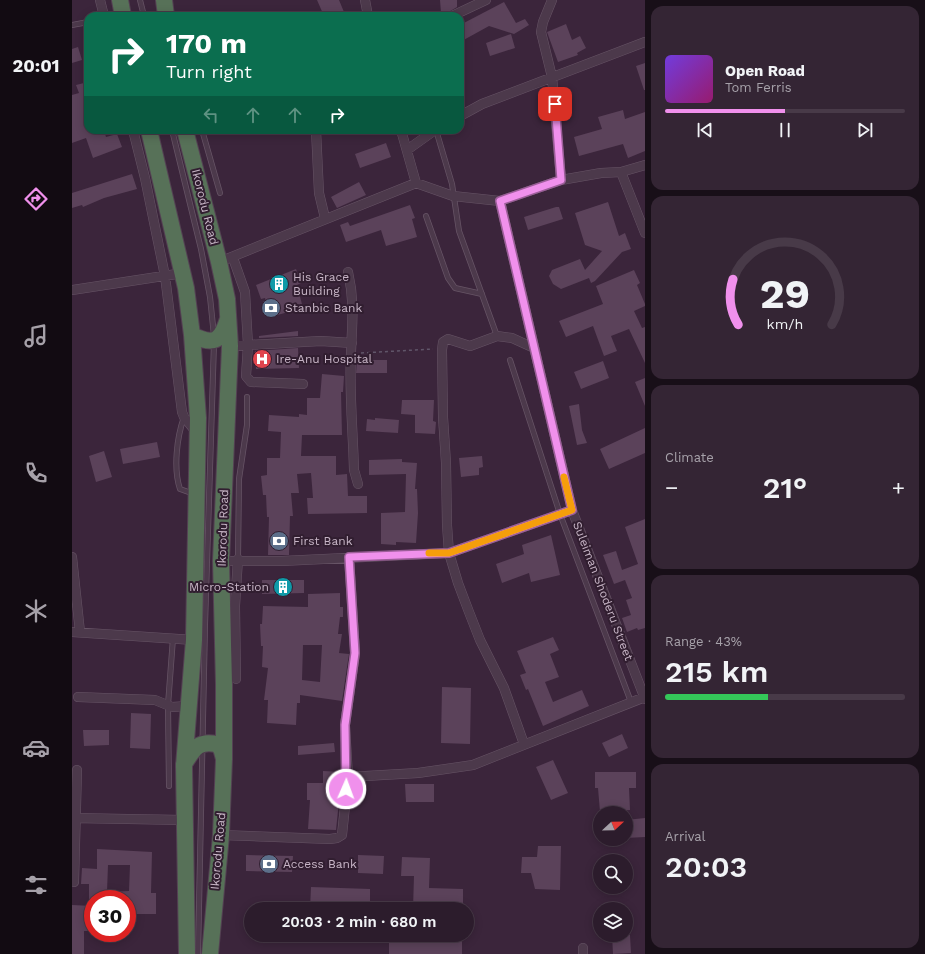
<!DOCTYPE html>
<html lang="en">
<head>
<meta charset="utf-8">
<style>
	body { margin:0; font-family:"Work Sans",sans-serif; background:#342534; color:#f1f3f6; height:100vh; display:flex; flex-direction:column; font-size:15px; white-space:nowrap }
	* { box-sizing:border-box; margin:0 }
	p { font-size:13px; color:#a6a1a9 }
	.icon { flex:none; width:22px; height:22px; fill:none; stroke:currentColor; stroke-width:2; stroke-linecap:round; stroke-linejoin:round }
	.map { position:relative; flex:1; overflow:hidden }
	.sheet { display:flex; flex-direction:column; gap:6px; padding:6px; background:#180f18; width:280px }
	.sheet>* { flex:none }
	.hud { position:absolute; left:12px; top:12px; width:380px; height:122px; border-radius:12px; box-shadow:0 2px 10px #0003,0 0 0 1px #483a48; background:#0b6e4f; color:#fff; overflow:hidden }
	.needle { width:26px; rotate:68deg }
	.buttons { position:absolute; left:521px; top:806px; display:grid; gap:8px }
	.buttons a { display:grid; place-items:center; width:40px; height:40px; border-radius:50%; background:#2c1c2c; box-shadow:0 2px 10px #0003,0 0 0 1px #483a48; font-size:20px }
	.speed { position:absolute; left:12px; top:890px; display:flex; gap:8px; font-size:20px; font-weight:700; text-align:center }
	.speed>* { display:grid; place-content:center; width:52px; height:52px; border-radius:50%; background:#2c1c2c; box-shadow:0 2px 10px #0003,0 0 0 1px #483a48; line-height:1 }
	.speed .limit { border:6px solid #d22; background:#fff; color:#111 }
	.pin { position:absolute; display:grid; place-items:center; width:34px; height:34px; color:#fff; margin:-17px; border-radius:8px; box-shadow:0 2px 6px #0006 }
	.me { position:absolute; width:44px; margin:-22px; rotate:2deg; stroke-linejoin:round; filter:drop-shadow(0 0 3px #0008) }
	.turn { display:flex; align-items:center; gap:14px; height:84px; padding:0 16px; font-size:18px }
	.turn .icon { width:52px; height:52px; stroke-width:2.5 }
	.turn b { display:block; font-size:28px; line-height:34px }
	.lanes { display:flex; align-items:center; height:38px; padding:0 16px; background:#0003; justify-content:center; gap:20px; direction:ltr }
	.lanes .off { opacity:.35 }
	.big { font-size:30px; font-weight:600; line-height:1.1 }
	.sheet .tile { flex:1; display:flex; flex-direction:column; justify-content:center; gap:6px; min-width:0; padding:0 14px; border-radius:12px; background:#342534 }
	.sheet .dial { align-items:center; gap:0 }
	.dial svg { height:104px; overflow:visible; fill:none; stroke:#483a48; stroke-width:7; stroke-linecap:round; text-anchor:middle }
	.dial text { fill:#f1f3f6; stroke:none }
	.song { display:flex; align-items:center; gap:12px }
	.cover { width:48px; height:48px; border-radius:6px; background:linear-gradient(135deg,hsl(260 70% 55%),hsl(320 70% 35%)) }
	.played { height:4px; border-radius:2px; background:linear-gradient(90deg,#f090ec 50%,#483a48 50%) }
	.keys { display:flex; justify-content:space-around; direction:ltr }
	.heat { display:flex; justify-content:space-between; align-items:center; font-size:22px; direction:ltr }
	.charge { height:6px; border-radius:3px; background:linear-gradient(90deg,#34c759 43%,#483a48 0) }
	.trip { position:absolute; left:172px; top:902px; width:230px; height:40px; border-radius:20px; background:#2c1c2c; box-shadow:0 2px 10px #0003,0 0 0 1px #483a48; font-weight:600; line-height:40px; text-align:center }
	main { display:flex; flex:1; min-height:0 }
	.dock { display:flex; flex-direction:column; width:72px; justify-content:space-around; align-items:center; background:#120b12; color:#a6a1a9 }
	.dock .icon { width:28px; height:28px }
	.dock .selected { color:#f090ec }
	.dock b { font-size:18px; color:#f1f3f6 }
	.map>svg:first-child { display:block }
	.building { fill:#5b425a; fill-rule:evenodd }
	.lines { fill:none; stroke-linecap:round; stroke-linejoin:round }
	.lane-casing { stroke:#675466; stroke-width:6 }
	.street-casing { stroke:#675466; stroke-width:10 }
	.highway-casing { stroke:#544153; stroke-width:18 }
	.path { stroke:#605569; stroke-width:1.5; stroke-dasharray:3 3; stroke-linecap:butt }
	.lane { stroke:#4c394b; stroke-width:4.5 }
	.street { stroke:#4c394b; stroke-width:9 }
	.highway { stroke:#577158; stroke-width:16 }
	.route-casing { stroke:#9c5e99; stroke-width:10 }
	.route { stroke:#f090ec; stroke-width:7 }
	.slow { stroke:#f59e0b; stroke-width:7 }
	.labels { text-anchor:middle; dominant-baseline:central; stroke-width:4; stroke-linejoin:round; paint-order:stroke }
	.street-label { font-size:12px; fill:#c7b5c6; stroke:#311e30 }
	.poi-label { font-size:12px; fill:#c7b5c6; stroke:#311e30; text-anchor:start }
</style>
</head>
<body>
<main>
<nav class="dock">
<b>20:01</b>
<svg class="icon selected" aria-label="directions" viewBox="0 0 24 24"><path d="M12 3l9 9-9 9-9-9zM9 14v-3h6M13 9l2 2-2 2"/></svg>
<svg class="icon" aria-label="music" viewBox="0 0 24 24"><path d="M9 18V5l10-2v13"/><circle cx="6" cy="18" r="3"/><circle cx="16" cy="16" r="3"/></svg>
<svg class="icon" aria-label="phone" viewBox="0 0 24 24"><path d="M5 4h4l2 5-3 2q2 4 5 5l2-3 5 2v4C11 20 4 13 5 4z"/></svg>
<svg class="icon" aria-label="climate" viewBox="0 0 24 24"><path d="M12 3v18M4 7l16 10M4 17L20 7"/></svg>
<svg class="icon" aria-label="car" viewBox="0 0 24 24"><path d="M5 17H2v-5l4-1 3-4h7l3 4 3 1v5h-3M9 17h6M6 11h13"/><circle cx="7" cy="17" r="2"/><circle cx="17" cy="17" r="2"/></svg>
<svg class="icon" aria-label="filters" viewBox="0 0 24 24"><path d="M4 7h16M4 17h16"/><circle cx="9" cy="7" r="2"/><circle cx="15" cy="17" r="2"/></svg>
</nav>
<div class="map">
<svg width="573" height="954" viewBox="0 0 573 954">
	<rect width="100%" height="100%" fill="#3b253b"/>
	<!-- building -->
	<path class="building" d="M245 0H267L272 12 263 16H252Z
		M368 0H385V7L375 13H369Z
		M432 2 444 23 453 19 457 25 442 34 417 26 388 42V25Z
		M494 24 500 40 508 36 514 48 505 53 506 55 486 62 475 32Z
		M439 34 443 48 418 56 414 43Z
		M6 47 10 60 0 63V49Z
		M573 63V90H572L564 66Z
		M16 82V130H32L34 137 45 134 50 147 21 158 14 138 0 143V95L7 93 4 85Z
		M551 110 553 119 573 112V151L556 158 551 144 507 156 502 137 530 129 526 117Z
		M314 143 319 157 288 168 283 154Z
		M60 174 65 189 32 198 11 207 10 205 0 208V193Z
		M287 182 294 195 265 208 259 197Z
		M536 202 547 236 553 233 559 249 550 252 523 281 519 283 517 278 489 289 481 284 477 276 480 270 508 259 513 270 530 251 513 245 503 213Z
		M338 205 343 218 340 219 345 237 314 246 309 230 274 242 268 225 276 222 278 226Z
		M484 207H487L491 219 456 230 452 217Z
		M224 269 229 283 225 285 231 308 198 317 193 298 189 299 184 285Z
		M562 270 568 283 565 285 573 304V306L562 311 570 328 573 327V363L557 329 539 336 545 351 532 356 521 326 494 337 487 321 531 304 524 286Z
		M226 331V336L187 338V336Z
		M226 348 227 368 184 369 183 351Z
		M285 360H315V373H284Z
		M531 361 537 378 509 389 502 372Z
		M250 374 272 376 271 392H269L270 435H230L229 456H264V475L275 474 276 496H295V513L236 514 235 498H241L239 473 225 474 227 493H219L221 516H218L217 555H196L197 517H195L194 495H191L189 476 195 475V458H208L209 432 196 431 197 415 227 417V414L235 415V398H248Z
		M573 378V406L563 382Z
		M330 400H362L361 421 364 422 363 434 343 433V415L329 414Z
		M507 404 510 430 515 443 505 445 497 406Z
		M303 418 327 420 326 433 294 431 295 419 303 420Z
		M573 428V453L537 469 528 449Z
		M85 442 88 457 51 464 48 449Z
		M32 451 40 477 24 482 17 456Z
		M410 456 411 467 407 468V475L389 477 387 458Z
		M330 459V462L345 463 343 489H345L346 513 344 543 324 542V545L309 544V513L333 512 334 474 297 475V460Z
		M573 519V628L566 630 565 628 555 632 550 618 559 615 554 600 560 598 553 580 542 584 531 555 544 551 550 570 566 564 553 527Z
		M479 535 488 575 459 582 457 573 430 583 424 564 452 554 450 545Z
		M190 580H232V593L190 594Z
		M268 593V607H271V617H268L266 634H270L267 653 277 654 270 701 228 695V703H225L224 725 195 723 196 700H192L196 668 190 667 191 646H189L188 624H190L191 606 236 607V594ZM231 645H250L248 682 230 680Z
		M481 637 487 650 478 654 487 677 473 682 481 702 510 690 517 706 471 726 456 689 454 690 448 675 454 673 445 651Z
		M370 687 399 688 398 744 369 743Z
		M59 713 79 714 78 749 58 748Z
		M11 730H37V745L12 746Z
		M550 734 556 748 537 757 530 743Z
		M262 743 263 752 226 755V746Z
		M481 760 496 793 479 800 464 767Z
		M251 771 270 772 264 830 236 829 238 800H235V783H251Z
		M523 772H564V788H557L558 810 528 812 526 788H523Z
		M333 784H362V802H334Z
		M573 818V837L554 838V820Z
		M466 846H489L488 890 463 889 459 873H449L450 857H465Z
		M25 849 80 852 79 893H84V914H58V899H17V884H9L10 868 25 869ZM36 865H58L57 891 35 892Z
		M174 855 221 856 220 872 174 871Z
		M286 855 312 856 311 874 286 873Z
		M330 857 358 858 357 888 391 889V909H341L342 876H329Z
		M239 887 298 889V909H238Z
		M0 905 21 906V931H12V954H0Z
		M317 935H390V954H317Z
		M540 935H558L559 953 541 954Z"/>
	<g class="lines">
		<defs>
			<path id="lane" d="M68 0 72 16
				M0 25 16 22
				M100 130 129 249 138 297 142 336
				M130 130 148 193
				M364 130 380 184 387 231 425 336
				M354 216 376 278 383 288 410 294
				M438 360 488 514 559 702
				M112 417C105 437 101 468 108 489L122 494
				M166 559 167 479 175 425V397
				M97 786 96 705 101 638
				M126 954 133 625 142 343"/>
			<path id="street" d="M28 0 32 16
				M293 0 296 16
				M480 0 471 22 469 32 480 77 489 180
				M380 16 414 0
				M388 116 410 104 573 42
				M61 130 73 178 93 276 110 412 112 417 125 433
				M244 130 247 193 253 218
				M329 130 344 183
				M335 150 363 130
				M549 172 573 233
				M428 201 500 510 573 699
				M161 258 173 292 176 345 174 376 179 382 231 384
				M147 262 344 183 381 196 428 201 489 180 529 173 549 172 573 165
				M276 272C283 302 280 323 279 353 277 392 281 431 282 470L286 484
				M0 290 111 273
				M158 346 249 341 280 343
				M0 557 8 632
				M149 561H210L377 553 500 510
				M0 632 122 640
				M164 679 163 606 166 559
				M6 697 83 700 100 707 116 706
				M452 744 432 688 408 640 397 612 386 583 377 553 375 525 374 463 371 417 370 350 371 342 376 339 398 346 425 336 440 338 462 348
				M276 777 346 773 401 765 573 697
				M0 818 112 820
				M149 835 258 839 265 838 270 835 276 777 273 725 283 653 277 557
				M2 882 5 770
				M511 948V954"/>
			<path id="highway" d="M48 0 51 16
				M92 0 94 16
				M77 130 114 288 120 335 126 418 122 640 112 766 115 954
				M113 130 147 262 155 299 158 346 149 561 152 685V759L149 835 138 954
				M120 335C142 346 149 341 156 319
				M112 764C121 750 126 740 144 744L149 748 152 759"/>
		</defs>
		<!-- lane casing -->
		<use href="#lane" class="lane-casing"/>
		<!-- street casing -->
		<use href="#street" class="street-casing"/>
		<!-- highway casing -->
		<use href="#highway" class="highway-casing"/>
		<!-- path -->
		<path class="path" d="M289 353 361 349"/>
		<!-- lane -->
		<use href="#lane" class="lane"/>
		<!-- street -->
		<use href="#street" class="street"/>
		<!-- highway -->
		<use href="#highway" class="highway"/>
	</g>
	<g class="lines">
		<defs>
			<path id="route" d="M274 789 273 725 283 653 277 557 377 553 500 510 428 201 489 180 483 104"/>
		</defs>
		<!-- route casing -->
		<use href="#route" class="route-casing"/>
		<!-- route -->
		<use href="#route" class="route"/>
		<!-- slow -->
		<path class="slow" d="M357 553H377L500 510 492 477"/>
	</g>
	<!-- icons -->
	<defs>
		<symbol id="building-disc" viewBox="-11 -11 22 22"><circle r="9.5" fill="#0f9aa8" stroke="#311e30"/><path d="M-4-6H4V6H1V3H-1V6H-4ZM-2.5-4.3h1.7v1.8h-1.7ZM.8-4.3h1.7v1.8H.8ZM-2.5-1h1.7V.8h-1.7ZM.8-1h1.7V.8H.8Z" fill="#fff"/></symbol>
		<symbol id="bank-disc" viewBox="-11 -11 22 22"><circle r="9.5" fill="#5c6f8a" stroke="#311e30"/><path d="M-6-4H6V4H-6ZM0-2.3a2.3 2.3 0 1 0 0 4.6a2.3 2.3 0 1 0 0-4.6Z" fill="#fff"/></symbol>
		<symbol id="hospital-disc" viewBox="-11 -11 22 22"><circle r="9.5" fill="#e0444e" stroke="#311e30"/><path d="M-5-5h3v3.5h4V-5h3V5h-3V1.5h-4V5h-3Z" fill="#fff"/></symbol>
	</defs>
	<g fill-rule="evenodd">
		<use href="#building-disc" x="196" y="273" width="22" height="22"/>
		<use href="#bank-disc" x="188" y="297" width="22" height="22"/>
		<use href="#hospital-disc" x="179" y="348" width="22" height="22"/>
		<use href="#bank-disc" x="196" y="530" width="22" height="22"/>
		<use href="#building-disc" x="200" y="576" width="22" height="22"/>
		<use href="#bank-disc" x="186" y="853" width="22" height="22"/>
	</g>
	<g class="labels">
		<!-- street labels -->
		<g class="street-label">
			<text transform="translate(133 207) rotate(76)">Ikorodu Road</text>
			<text transform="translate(151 528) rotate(-88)">Ikorodu Road</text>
			<text transform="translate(531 591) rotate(69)">Suleiman Shoderu Street</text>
			<text transform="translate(146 851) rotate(-85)">Ikorodu Road</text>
		</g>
		<!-- poi labels -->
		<g class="poi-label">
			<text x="221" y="277">His Grace<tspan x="221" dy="14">Building</tspan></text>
			<text x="213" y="308">Stanbic Bank</text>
			<text x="204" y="359">Ire-Anu Hospital</text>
			<text x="221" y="541">First Bank</text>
			<text x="197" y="587" text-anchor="end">Micro-Station</text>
			<text x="211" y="864">Access Bank</text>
		</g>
	</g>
</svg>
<div class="buttons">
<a><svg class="needle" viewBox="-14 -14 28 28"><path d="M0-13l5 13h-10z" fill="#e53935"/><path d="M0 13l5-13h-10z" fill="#a6a1a9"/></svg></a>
<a><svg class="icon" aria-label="search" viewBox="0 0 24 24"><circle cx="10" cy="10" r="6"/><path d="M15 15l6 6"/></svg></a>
<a><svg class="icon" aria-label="layers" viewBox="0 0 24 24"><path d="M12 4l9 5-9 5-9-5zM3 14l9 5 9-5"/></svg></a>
</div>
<div class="speed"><div class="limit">30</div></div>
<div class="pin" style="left:483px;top:104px;background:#d93025"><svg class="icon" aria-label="arrive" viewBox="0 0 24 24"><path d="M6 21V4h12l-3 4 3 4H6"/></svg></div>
<svg class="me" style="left:274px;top:789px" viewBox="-20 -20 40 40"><circle r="17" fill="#f090ec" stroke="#fff" stroke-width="3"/><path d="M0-11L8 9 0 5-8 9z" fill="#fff"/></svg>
<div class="trip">20:03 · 2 min · 680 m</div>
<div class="hud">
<div class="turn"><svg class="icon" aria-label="right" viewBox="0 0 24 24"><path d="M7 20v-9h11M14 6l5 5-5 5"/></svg><div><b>170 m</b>Turn right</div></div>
<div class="lanes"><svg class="icon off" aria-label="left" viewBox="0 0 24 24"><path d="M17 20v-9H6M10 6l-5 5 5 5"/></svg><svg class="icon off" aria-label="ahead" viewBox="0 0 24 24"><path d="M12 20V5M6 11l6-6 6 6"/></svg><svg class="icon off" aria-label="ahead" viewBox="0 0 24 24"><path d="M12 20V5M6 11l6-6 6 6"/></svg><svg class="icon" aria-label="right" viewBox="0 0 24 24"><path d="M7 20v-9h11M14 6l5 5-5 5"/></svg></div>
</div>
</div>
<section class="sheet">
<div class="tile">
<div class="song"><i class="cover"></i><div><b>Open Road</b><p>Tom Ferris</p></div></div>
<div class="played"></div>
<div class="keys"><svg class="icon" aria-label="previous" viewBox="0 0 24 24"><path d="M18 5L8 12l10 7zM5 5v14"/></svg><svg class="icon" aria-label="pause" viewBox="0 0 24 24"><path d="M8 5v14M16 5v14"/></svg><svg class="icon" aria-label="next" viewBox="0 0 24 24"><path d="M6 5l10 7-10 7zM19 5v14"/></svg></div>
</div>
<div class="tile dial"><svg viewBox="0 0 100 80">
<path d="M14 69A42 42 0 1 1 86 69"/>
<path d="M14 69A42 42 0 0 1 10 34" stroke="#f090ec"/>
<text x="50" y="56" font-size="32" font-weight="700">29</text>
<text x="50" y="72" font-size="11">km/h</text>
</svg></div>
<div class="tile"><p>Climate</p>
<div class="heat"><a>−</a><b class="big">21°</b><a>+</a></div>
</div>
<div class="tile"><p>Range · 43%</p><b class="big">215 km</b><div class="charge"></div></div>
<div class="tile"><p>Arrival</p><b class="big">20:03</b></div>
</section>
</main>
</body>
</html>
